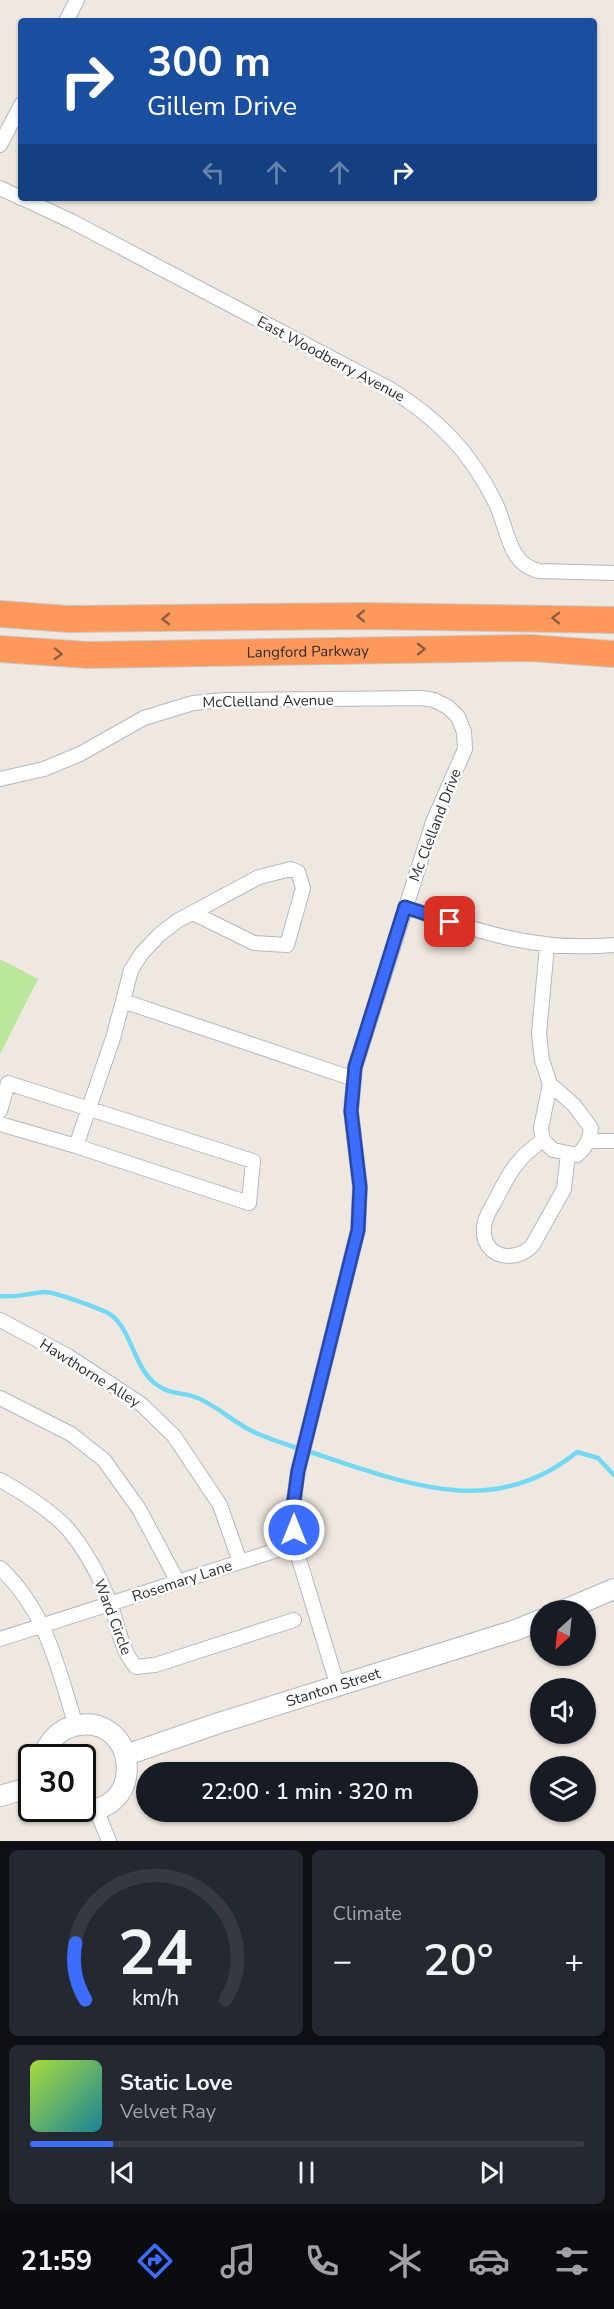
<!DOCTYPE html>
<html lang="en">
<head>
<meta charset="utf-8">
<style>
	body { margin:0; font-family:"Nunito Sans",sans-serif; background:#242831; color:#f1f3f6; height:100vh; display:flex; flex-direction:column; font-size:22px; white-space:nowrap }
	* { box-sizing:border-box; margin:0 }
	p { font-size:20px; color:#9ea1a6 }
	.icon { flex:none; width:33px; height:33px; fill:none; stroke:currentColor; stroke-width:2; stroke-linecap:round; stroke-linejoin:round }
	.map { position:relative; height:1841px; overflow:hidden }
	.side { display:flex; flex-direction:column; gap:9px; padding:9px; background:#0d0f14; flex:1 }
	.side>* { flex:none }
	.banner { position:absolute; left:18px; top:18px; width:579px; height:183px; border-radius:6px; box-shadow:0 2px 4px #0004; background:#1a4fa0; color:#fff; overflow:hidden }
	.needle { width:39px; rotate:207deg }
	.buttons { position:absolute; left:530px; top:1600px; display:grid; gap:12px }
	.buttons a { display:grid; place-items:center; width:66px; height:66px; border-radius:50%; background:#171b24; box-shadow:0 2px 4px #0004; font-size:30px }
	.speed { position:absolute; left:18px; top:1744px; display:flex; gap:12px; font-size:30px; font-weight:700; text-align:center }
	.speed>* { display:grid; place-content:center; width:78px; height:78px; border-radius:50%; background:#171b24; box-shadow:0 2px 4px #0004; line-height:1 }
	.speed .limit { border:3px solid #111; border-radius:9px; background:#fff; color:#111 }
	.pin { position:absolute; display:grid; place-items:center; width:51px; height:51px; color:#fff; margin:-26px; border-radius:12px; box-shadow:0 3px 9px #0006 }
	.me { position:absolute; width:66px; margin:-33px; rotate:0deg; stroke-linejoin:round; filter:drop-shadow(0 0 4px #0008) }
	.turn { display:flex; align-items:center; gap:21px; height:126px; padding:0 30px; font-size:27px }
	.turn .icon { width:78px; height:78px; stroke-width:2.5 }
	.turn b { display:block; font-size:42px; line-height:51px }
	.lanes { display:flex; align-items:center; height:57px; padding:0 30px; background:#0003; justify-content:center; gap:30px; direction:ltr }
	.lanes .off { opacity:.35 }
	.big { font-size:45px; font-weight:600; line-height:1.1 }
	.side .widget { flex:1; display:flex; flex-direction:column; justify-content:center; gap:9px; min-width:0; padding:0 21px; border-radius:9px; background:#242831 }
	.side .dial { align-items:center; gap:0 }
	.dial svg { height:156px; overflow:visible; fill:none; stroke:#363941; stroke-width:7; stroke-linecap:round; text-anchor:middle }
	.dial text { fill:#f1f3f6; stroke:none }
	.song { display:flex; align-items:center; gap:18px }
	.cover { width:72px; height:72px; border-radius:9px; background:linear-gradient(135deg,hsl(80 70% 55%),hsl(190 70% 35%)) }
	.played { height:6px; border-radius:3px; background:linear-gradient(90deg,#3d6dff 15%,#363941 15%) }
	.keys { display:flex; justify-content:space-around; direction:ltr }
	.heat { display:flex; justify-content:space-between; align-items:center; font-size:33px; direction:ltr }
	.side .tiles { flex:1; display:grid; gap:9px; grid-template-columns:1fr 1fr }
	.widget:last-child { grid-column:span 2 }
	.trip { position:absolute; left:136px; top:1762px; width:342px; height:60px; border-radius:30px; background:#171b24; box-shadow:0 2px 4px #0004; font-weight:600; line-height:60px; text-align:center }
	.dock { display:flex; height:96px; justify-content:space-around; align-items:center; background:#090b0e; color:#9ea1a6 }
	.dock .icon { width:42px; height:42px }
	.dock .active { color:#3d6dff }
	.dock b { font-size:27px; color:#f1f3f6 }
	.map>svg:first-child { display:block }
	.green { fill:#bae79c }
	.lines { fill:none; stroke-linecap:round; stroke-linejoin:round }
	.stream { stroke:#72d8f3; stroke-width:4.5 }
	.street-casing { stroke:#b4b7c1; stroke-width:16 }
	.secondary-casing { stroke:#b4b7c1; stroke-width:22 }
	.highway-casing { stroke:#c9c9c9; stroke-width:28 }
	.street { stroke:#fff; stroke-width:14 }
	.secondary { stroke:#fff; stroke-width:20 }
	.highway { stroke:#ff985b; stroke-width:26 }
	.oneway { stroke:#8c5e42 }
	.route-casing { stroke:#2847a6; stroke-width:15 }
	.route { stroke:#3d6dff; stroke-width:10 }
	.labels { text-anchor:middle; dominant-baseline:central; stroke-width:5; stroke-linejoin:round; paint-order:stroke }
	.street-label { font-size:15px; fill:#2e2e2e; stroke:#fff }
</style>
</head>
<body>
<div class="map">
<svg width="614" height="1841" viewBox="0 0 614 1841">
	<rect width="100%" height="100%" fill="#efe8e0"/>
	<!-- green -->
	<path class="green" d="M0 959 38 979 0 1054Z"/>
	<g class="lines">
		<!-- stream -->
		<path class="stream" d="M0 1296C16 1298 30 1293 45 1292 55 1292 95 1307 106 1312 131 1323 133 1369 157 1385 171 1395 181 1392 195 1397 213 1403 232 1421 250 1430 275 1443 304 1449 331 1459 418 1488 499 1516 577 1452L598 1458 614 1475"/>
		<defs>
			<path id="street" d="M66 21 77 0
				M0 145 21 105
				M0 188 21 198
				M22 198 73 222 390 389C438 419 470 451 495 502 508 527 507 564 539 571L614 573
				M0 779 44 769 80 754 144 718 193 703 224 700 422 698 434 700 448 707 458 717 464 732 465 749 433 822 355 1067 351 1111 360 1187 358 1230 298 1471 294 1500V1530L299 1559 338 1687
				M405 907C479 931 534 952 614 945
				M193 913 254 943 287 945 303 888 298 872 291 869 259 877 177 921 159 935 142 953 131 970 123 1001 354 1079
				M550 1084 574 1105 591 1128C590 1140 586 1147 577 1155L568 1153
				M0 1111 8 1083 253 1161 249 1203 76 1146 0 1124
				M543 1140C517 1158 509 1173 495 1201 492 1207 486 1215 485 1222 477 1253 510 1267 532 1246L564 1189 568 1153 553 1150 543 1140 541 1128 550 1084 542 1060 539 1034 547 946
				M588 1141H614
				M76 1146 113 1038 123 1001
				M0 1320 68 1356 141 1404 174 1436 220 1505 240 1562
				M0 1398 71 1434 104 1460 139 1509 178 1582
				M0 1480C21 1491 51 1511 67 1528 85 1549 101 1578 110 1604 119 1626 120 1649 136 1667L155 1665 294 1620
				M0 1568C46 1610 58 1668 76 1726
				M0 1639 296 1544
				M96 1809 109 1841"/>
			<g id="secondary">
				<path d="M562 1611 614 1589"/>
				<path id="s1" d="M126 1755 219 1723 516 1630 540 1620"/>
				<path d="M43 1758C47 1743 58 1730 74 1726 140 1710 149 1822 73 1809"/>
				<path d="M0 1796 32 1787"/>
			</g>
			<g id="highway">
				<path d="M0 614 68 619 365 616 614 620"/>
				<path id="s2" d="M0 649 88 655 530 648 614 654"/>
			</g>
		</defs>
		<!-- street casing -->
		<use href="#street" class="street-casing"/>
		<!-- secondary casing -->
		<use href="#secondary" class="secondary-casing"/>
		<!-- highway casing -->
		<use href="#highway" class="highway-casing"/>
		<!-- street -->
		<use href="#street" class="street"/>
		<!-- secondary -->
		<use href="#secondary" class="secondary"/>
		<!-- highway -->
		<use href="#highway" class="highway"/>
	</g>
	<!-- one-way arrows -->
	<defs><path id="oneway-chevron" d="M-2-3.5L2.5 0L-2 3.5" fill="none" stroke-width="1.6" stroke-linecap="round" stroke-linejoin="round" transform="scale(1.5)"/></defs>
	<g class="oneway">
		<use href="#oneway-chevron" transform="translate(361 616) rotate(180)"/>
		<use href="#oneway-chevron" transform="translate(556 618) rotate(-179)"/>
		<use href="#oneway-chevron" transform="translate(166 619) rotate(179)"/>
		<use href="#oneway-chevron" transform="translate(421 649) rotate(-1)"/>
		<use href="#oneway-chevron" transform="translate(58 654) rotate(3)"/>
	</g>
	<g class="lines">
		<defs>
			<path id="route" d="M294 1530V1500L298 1471 358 1230 360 1187 351 1111 355 1067 405 907 450 922"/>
		</defs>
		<!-- route casing -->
		<use href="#route" class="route-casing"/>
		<!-- route -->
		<use href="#route" class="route"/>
	</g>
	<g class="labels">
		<!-- street labels -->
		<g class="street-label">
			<text transform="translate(331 359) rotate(28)">East Woodberry Avenue</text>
			<text stroke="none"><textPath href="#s2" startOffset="308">Langford Parkway</textPath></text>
			<text transform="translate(268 701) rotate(-1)">McClelland Avenue</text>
			<text transform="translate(435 825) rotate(-69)">Mc Clelland Drive</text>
			<text transform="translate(90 1373) rotate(32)">Hawthorne Alley</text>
			<text transform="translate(182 1581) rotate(-18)">Rosemary Lane</text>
			<text transform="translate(113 1617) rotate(69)">Ward Circle</text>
			<text stroke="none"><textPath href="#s1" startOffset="218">Stanton Street</textPath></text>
		</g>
	</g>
</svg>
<div class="buttons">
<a><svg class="needle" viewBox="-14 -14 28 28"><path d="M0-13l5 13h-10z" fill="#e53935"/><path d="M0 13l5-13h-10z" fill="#9ea1a6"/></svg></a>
<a><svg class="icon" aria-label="sound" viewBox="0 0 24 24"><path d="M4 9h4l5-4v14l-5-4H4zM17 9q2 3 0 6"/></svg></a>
<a><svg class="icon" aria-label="layers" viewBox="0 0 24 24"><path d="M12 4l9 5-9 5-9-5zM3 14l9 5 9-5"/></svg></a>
</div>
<div class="speed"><div class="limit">30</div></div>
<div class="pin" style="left:450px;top:922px;background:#d93025"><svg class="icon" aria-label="arrive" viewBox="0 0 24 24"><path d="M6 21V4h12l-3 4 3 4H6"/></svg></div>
<svg class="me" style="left:294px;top:1530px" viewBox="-20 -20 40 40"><circle r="17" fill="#3d6dff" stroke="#fff" stroke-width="3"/><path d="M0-11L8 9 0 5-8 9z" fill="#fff"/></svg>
<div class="trip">22:00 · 1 min · 320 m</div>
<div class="banner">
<div class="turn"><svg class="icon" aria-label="right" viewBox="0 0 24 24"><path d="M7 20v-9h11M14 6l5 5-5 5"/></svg><div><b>300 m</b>Gillem Drive</div></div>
<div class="lanes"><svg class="icon off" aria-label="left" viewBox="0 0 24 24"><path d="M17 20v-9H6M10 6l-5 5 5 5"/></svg><svg class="icon off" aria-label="ahead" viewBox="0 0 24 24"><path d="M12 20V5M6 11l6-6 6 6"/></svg><svg class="icon off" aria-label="ahead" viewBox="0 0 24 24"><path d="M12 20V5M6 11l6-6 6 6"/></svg><svg class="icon" aria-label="right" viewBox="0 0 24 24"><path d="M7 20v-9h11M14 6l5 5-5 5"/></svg></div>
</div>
</div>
<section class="side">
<div class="tiles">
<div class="widget dial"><svg viewBox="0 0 100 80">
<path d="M14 69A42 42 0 1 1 86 69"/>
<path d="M14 69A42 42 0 0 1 9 40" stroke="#3d6dff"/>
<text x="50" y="56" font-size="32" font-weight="700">24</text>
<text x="50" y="72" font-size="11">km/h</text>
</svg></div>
<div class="widget"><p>Climate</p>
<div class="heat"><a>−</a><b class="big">20°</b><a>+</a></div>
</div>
<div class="widget">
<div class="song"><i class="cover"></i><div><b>Static Love</b><p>Velvet Ray</p></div></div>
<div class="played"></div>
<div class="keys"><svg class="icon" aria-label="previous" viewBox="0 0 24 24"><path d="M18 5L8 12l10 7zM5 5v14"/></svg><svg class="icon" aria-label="pause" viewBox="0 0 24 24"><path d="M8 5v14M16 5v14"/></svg><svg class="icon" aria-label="next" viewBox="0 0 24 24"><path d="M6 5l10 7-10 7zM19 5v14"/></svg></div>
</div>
</div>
</section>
<nav class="dock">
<b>21:59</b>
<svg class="icon active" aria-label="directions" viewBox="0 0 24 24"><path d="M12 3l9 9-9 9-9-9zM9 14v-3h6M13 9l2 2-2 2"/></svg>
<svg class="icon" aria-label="music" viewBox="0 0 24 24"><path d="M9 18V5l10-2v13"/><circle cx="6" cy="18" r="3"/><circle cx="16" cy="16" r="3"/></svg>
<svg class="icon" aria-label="phone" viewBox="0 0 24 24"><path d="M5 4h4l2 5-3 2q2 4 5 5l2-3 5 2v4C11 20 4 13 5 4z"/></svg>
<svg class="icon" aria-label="climate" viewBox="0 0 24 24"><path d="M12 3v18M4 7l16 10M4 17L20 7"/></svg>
<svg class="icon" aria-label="car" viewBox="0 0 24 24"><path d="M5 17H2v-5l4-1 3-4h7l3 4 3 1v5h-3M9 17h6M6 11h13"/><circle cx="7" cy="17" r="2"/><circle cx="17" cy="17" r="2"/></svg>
<svg class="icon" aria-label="filters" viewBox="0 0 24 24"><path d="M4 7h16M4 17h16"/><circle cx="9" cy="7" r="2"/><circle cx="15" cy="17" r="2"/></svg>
</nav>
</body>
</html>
